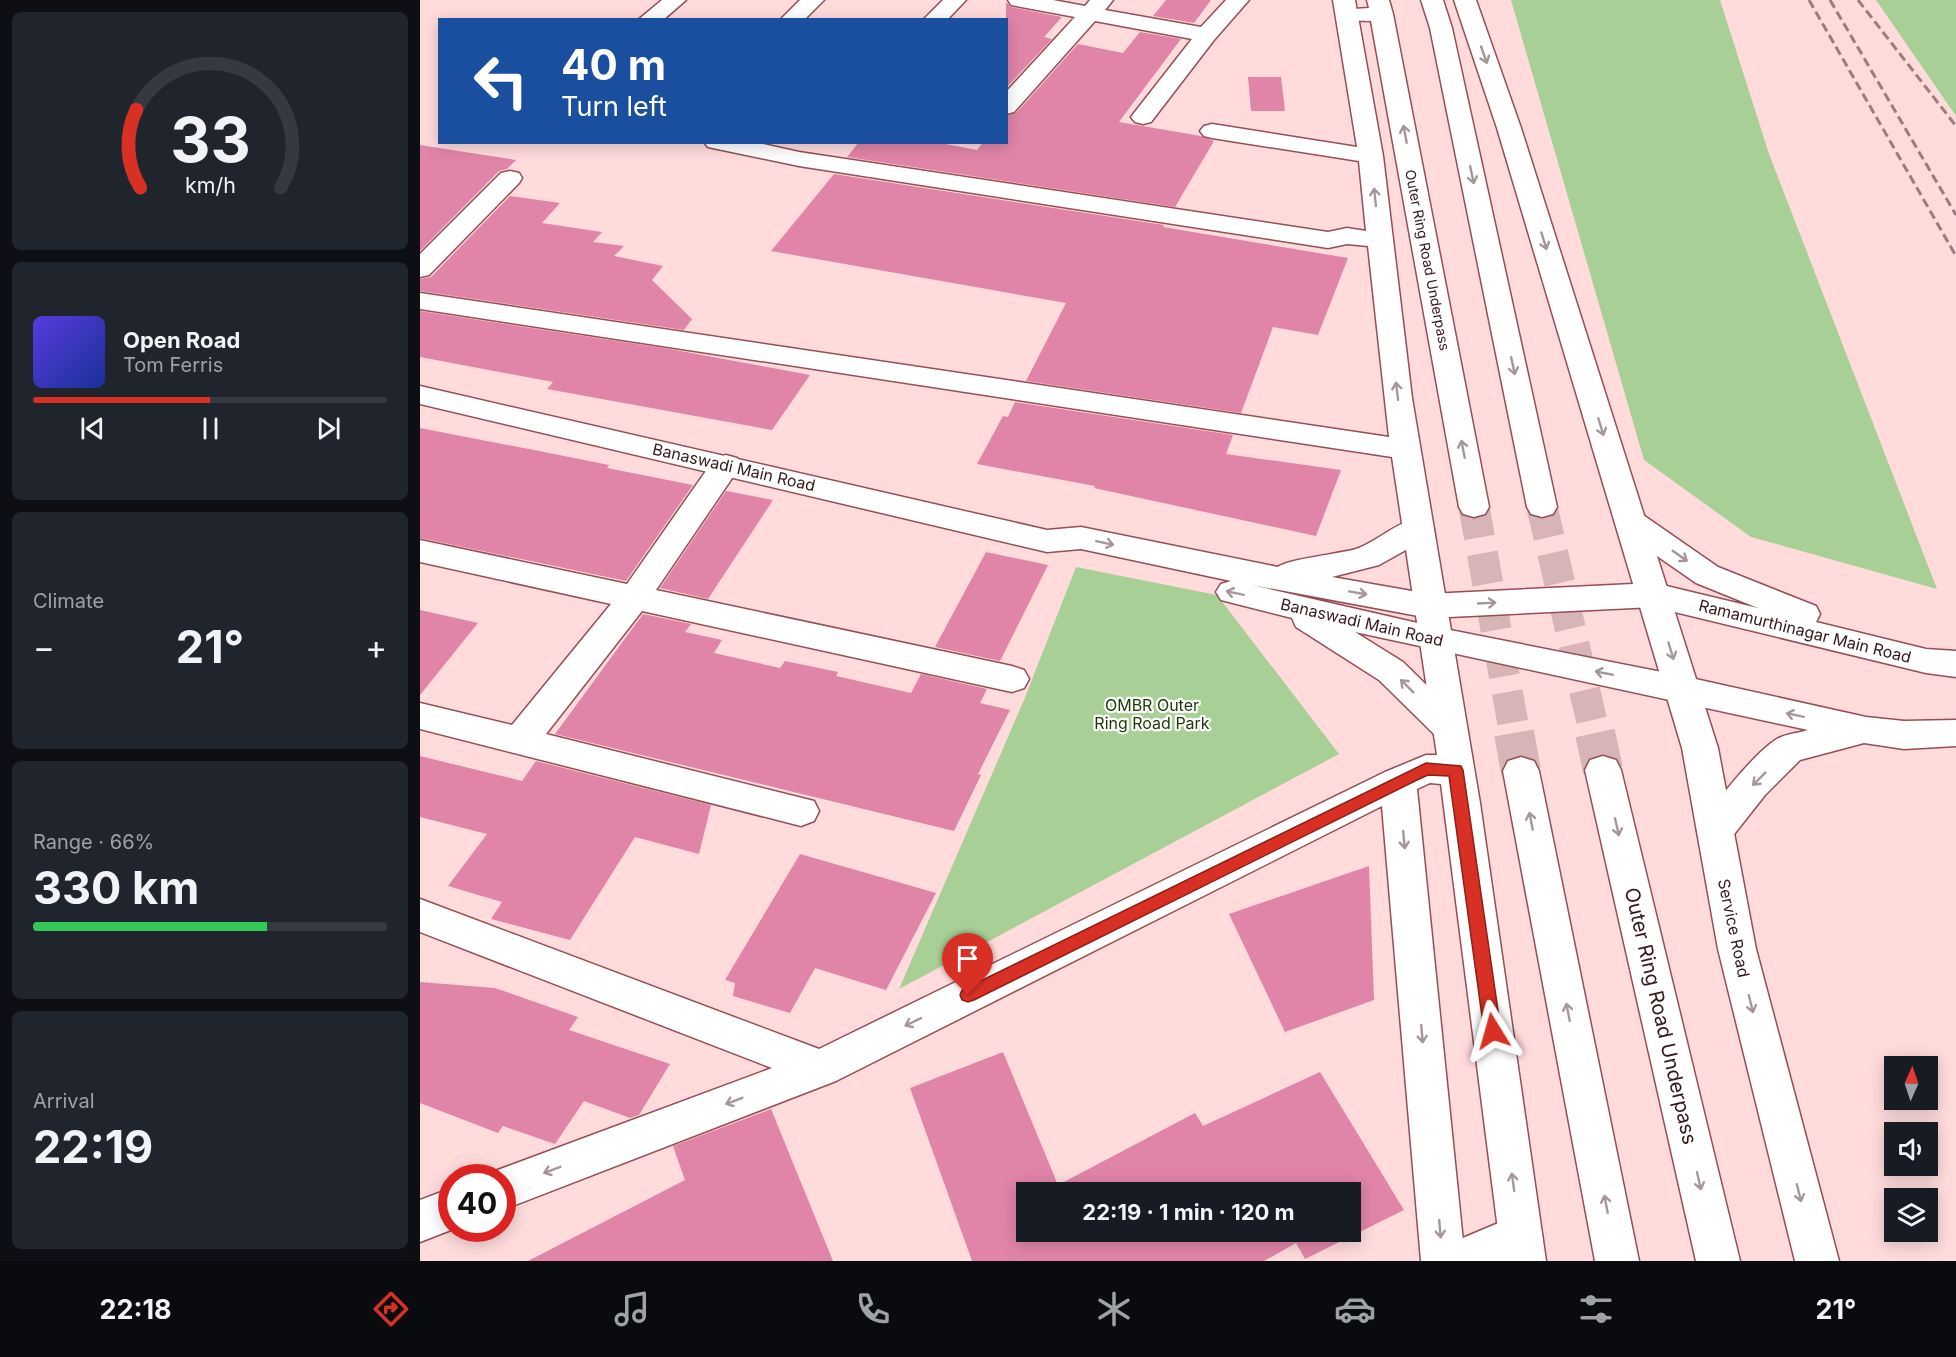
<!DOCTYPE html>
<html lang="en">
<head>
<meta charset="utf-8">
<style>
	body { margin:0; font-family:Inter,sans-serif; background:#20242c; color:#f1f3f6; height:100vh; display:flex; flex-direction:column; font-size:22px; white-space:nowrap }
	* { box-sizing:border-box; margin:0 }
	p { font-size:20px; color:#9ea1a6 }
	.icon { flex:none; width:33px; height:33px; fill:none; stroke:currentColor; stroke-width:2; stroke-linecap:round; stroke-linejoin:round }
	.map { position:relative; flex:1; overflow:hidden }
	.panel { display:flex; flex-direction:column; gap:12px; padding:12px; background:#0d0f14; width:420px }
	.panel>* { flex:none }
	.banner { position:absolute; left:18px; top:18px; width:570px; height:126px; border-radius:0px; box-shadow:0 3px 15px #0003; background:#1a4fa0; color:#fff; overflow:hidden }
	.needle { width:39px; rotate:3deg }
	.buttons { position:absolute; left:1464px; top:1056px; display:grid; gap:12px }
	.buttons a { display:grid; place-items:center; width:54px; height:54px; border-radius:0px; background:#171b24; box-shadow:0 3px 15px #0003; font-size:30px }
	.speed { position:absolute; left:18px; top:1164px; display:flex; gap:12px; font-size:30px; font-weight:700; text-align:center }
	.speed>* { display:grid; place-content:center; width:78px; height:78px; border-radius:50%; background:#171b24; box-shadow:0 3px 15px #0003; line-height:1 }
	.speed .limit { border:9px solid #d22; background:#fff; color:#111 }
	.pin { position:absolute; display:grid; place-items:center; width:51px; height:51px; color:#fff; margin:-62px -26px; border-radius:50% 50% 50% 0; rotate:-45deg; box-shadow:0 0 6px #0007 }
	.pin .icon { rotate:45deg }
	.me { position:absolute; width:66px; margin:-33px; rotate:352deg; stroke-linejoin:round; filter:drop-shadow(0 0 4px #0008) }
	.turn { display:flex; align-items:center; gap:21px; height:126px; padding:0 24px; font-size:27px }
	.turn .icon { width:78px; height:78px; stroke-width:2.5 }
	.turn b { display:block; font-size:42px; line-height:51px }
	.big { font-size:45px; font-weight:700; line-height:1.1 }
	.panel .card { flex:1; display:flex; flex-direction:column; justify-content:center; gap:9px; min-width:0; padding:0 21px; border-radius:9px; background:#20242c }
	.panel .dial { align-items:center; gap:0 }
	.dial svg { height:156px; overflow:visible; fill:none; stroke:#363941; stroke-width:7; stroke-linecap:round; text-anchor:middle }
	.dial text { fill:#f1f3f6; stroke:none }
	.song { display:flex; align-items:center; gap:18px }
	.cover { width:72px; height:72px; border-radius:9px; background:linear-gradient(135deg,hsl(250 70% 55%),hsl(230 70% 35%)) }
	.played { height:6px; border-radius:3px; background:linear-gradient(90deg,#d93025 50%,#363941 50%) }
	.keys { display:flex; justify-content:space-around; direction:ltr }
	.heat { display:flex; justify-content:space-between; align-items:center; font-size:33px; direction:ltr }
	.charge { height:9px; border-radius:4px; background:linear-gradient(90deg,#34c759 66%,#363941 0) }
	.trip { position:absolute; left:596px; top:1182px; width:345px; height:60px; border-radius:0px; background:#171b24; box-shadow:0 3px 15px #0003; font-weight:700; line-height:60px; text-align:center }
	.tab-bar { display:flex; height:96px; justify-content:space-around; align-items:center; background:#090b0e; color:#9ea1a6 }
	.tab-bar .icon { width:42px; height:42px }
	.tab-bar .active { color:#d93025 }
	.tab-bar b { font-size:27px; color:#f1f3f6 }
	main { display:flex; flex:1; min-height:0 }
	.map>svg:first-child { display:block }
	.green { fill:#a7cf96 }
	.building { fill:#e185a8; fill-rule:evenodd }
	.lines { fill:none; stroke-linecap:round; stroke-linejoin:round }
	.highway-tunnel-far1 { stroke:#d7b4b5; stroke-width:31; stroke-dasharray:31 16; stroke-linecap:butt }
	.highway-tunnel { stroke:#d7b4b5; stroke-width:40; stroke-dasharray:40 20; stroke-linecap:butt }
	.minor-casing { stroke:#974d53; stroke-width:3 }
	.major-casing { stroke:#974d53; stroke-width:3 }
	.highway-casing { stroke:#974d53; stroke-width:3 }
	.minor { fill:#fff; fill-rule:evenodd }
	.major { fill:#fff; fill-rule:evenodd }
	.highway { fill:#fff; fill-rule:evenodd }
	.rail { stroke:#9e7c7e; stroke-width:3; stroke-dasharray:9 4.5; stroke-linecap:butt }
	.oneway { stroke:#a59798 }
	.route { fill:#d93025; stroke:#8d1f18; stroke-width:1.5 }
	.labels { text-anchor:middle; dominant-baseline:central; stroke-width:4.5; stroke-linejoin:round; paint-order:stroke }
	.far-street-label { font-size:14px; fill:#37181a; stroke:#fff }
	.street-label { font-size:16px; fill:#37181a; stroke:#fff }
	.park-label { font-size:16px; fill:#173902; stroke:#fff }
	.near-street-label { font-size:20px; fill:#37181a; stroke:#fff }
</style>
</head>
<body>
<main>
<section class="panel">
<div class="card dial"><svg viewBox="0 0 100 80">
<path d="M14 69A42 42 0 1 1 86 69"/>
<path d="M14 69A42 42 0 0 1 12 29" stroke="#d93025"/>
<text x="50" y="56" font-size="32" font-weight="700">33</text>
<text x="50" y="72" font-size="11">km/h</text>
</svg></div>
<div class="card">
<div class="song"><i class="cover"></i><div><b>Open Road</b><p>Tom Ferris</p></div></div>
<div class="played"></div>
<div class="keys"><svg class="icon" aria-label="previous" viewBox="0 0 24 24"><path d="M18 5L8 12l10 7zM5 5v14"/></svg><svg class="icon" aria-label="pause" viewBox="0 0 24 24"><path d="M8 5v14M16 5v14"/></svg><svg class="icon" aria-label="next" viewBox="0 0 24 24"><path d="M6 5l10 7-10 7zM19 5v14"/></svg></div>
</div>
<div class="card"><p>Climate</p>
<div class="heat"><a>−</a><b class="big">21°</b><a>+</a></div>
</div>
<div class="card"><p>Range · 66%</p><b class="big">330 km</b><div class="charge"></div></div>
<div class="card"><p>Arrival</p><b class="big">22:19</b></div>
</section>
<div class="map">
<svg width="1536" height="1261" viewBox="0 0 1536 1261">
	<rect width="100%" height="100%" fill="#ffdbdc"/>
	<!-- green -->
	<path class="green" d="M1091 0H1300L1349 154 1517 589 1331 537 1224 460Z
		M1456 0H1536V116Z
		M656 567 797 595 919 754 479 989 604 700Z"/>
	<!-- building -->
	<path class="building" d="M746 0H791L774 23 733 16Z
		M586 2 591 7 642 17 624 37 632 39 586 88Z
		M720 32 761 39 699 122 781 136 794 141 755 207 427 157 439 142H515L557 150 563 142H586V116L596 113 658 44 703 53Z
		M828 77H861L865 111H831Z
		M0 145 96 160 87 169 79 171 0 251Z
		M414 174 744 225 743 227 928 258 898 335 853 327 821 413 606 381 646 303 351 251Z
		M90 196 140 203 122 223 182 232 173 242 204 246 194 256 243 266 232 280 272 319 264 330 0 291V279L11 277Z
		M0 311 250 349 390 375 352 430 127 389 133 382 0 357Z
		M595 402 813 435 806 454 921 470 896 536 674 488 675 486 557 464 583 416 588 417Z
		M0 428 119 451 189 465 187 468 273 485 206 581 0 538Z
		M306 491 353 500 288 599 240 588Z
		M566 552 628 565 580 661 515 647Z
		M0 610 58 623 0 695Z
		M223 614 271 624 265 632 302 640 294 653 360 668 365 661 418 672 416 676 491 693 501 674 567 689 560 703 590 710 558 774 561 775 534 831 135 734Z
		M0 756 102 781 116 761 291 805 279 854 215 837 150 940 71 919 82 902 28 886 67 834 0 817Z
		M380 854 516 893 466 990 395 968 370 1013 313 996 315 983 305 980Z
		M949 866 954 1000 865 1032 809 914Z
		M0 982 75 988 158 1017 149 1030 250 1064 219 1115 210 1118 164 1101 135 1144 83 1126 78 1133 0 1103Z
		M583 1052 638 1185 775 1113 783 1126 900 1072 984 1210 885 1259 876 1243 844 1261H552L490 1088ZM606 1192H930V1232H606Z
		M351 1109 413 1261H108L265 1180 253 1146Z"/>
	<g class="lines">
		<!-- highway-tunnel-far1 -->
		<path class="highway-tunnel-far1" d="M1054 507 1095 735
			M1122 507 1175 735"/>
		<!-- highway-tunnel -->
		<path class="highway-tunnel" d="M1094 733 1101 771
			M1175 733 1183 770"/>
		<defs>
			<path id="minor" d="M242 0H266L243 20H218Z
				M380 0H404L384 20H360Z
				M523 0H546L527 20H503Z
				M588 0H633L665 6 670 0H693L685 10 781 27 806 0H829L794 40 731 122 723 124 715 122 711 117 772 39 675 21 594 112 586 114V92L655 17 591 5Z
				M913 0H935L963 156 992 398 1060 803 1126 1261H1082L1021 784 1010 783 997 789 1045 1261H1001L962 806 416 1081 82 1210V1178H65L67 1174 352 1068 0 932V899L399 1049 965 772 1006 755H1017L972 457 0 309V293L969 437 948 246 927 244 908 248 379 166 288 147 284 142H334L379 152 908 232 927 228 946 231 939 161 792 138 784 136 780 131 784 126 792 124 937 147Z
				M1034 0H1056L1101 128 1298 748 1336 949 1419 1261H1375L1298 949 1262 748 1077 128Z
				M90 171 99 173 102 178 99 183 9 275 0 277V254L81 173Z
				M306 455 317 458 321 465 236 590 592 666 604 670 609 679 604 688 592 692 222 611 126 734 394 801 399 811 394 821 381 826 0 729V703L92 725 191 604 0 562V540L207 584 295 458Z
				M32 1188V1228H36L0 1242V1200Z"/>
			<path id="major" d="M0 386 627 530 661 527 858 567C868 559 919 554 936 549 961 541 982 514 1009 521L1014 529 1009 537 959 565 912 577 1009 594 1234 583 1338 608 1276 583 1201 531 1196 523 1201 515 1212 512 1223 515 1298 567 1396 606 1400 614 1396 622 1506 649 1536 651V677L1506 673 1234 607 1009 618 832 585 1015 627 1262 676 1446 717 1484 721 1536 720V746L1484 749 1444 743 1380 760 1345 795 1308 842 1295 846 1282 842 1277 831C1288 810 1336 751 1357 739 1365 734 1379 733 1388 730L935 632 983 662 1040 718 1045 727 1040 736 1028 740 1016 736 959 680 876 627 872 618 801 600 796 592 801 584 811 581 661 549 627 552 0 404Z
				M1100 1214 1116 1221 1122 1236 1116 1251 1093 1261H1020L1026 1245Z"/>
			<path id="highway" d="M947 0H969L973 14 1069 507 1065 514 1054 517 1043 514 1039 507 951 21 919 20 916 15 919 10 949 8Z
				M1001 0H1023L1032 28 1137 507 1133 514 1122 517 1111 514 1107 507 1010 28Z
				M1183 756 1196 760 1201 770 1320 1261H1276L1165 770 1170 760Z
				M1101 757 1114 761 1119 771 1219 1261H1175L1083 771 1088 761Z"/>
		</defs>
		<!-- minor casing -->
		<use href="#minor" class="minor-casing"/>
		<!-- major casing -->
		<use href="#major" class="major-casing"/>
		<!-- highway casing -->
		<use href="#highway" class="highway-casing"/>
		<!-- minor -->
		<use href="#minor" class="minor"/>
		<!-- major -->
		<use href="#major" class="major"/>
		<!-- highway -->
		<use href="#highway" class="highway"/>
		<!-- rail -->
		<path class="rail" d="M1389 0 1536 256
			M1410 0 1536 215
			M1438 0 1536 126"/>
	</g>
	<!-- one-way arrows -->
	<defs><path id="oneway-shaft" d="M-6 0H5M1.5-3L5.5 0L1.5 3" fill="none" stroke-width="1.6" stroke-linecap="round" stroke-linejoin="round" transform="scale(1.5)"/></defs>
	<g class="oneway">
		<use href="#oneway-shaft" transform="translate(1064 55) rotate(71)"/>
		<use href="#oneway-shaft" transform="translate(985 134) rotate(-101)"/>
		<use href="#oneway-shaft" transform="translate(1052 175) rotate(78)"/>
		<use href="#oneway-shaft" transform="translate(955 197) rotate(-96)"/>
		<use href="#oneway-shaft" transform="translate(1124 241) rotate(73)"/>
		<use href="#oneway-shaft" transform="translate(1093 366) rotate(78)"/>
		<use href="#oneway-shaft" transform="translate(977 391) rotate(-97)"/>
		<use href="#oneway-shaft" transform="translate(1181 427) rotate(73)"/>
		<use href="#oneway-shaft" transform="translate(1043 449) rotate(-101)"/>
		<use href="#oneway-shaft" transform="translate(685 543) rotate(12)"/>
		<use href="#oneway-shaft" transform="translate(1260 556) rotate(35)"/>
		<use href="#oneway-shaft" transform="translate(815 593) rotate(-168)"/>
		<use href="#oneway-shaft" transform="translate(938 593) rotate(10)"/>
		<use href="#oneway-shaft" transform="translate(1067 603) rotate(-3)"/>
		<use href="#oneway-shaft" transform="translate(1251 651) rotate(73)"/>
		<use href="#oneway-shaft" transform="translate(1184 673) rotate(-169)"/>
		<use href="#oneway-shaft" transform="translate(987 686) rotate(-135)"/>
		<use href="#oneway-shaft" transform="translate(1375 715) rotate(-168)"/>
		<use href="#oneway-shaft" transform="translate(1339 779) rotate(135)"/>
		<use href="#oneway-shaft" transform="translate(1111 821) rotate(-101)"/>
		<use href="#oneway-shaft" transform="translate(1197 827) rotate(77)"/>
		<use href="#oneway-shaft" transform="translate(984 840) rotate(85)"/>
		<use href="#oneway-shaft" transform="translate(1331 1004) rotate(76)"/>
		<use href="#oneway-shaft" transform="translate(1148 1012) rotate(-101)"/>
		<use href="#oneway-shaft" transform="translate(493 1022) rotate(154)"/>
		<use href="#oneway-shaft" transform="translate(1002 1034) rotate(85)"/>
		<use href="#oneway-shaft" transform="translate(314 1101) rotate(159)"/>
		<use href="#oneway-shaft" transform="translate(132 1170) rotate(159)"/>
		<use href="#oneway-shaft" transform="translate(1279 1181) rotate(77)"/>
		<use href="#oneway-shaft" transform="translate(1093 1182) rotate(-98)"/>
		<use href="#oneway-shaft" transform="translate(1379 1193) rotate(76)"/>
		<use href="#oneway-shaft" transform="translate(1186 1204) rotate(-101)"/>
		<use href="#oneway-shaft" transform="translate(1020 1229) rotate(85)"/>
	</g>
	<!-- route -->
	<path class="route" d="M1006 763 1041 766 1043 770 1081 1031 1079 1036 1073 1038 1067 1036 1064 1031 1029 776 1008 775 997 780 554 1000 548 1002 542 1000 540 995 542 990Z"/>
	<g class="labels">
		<!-- far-street labels -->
		<g class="far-street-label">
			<text transform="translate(1008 260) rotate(79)">Outer Ring Road Underpass</text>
		</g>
		<!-- street labels -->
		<g class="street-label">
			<text transform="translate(314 467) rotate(13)">Banaswadi Main Road</text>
			<text transform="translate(942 622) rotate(13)">Banaswadi Main Road</text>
			<text transform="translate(1385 631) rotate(14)">Ramamurthinagar Main Road</text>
			<text transform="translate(1314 928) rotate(78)">Service Road</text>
		</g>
		<!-- park labels -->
		<g class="park-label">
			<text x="732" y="705">OMBR Outer<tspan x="732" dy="18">Ring Road Park</tspan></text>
		</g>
		<!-- near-street labels -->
		<g class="near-street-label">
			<text transform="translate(1241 1016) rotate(77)">Outer Ring Road Underpass</text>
		</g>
	</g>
</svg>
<div class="buttons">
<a><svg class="needle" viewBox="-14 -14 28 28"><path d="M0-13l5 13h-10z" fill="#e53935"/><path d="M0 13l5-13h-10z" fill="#9ea1a6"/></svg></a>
<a><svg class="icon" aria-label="sound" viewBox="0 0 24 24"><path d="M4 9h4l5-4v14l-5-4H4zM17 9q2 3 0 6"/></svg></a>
<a><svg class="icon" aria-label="layers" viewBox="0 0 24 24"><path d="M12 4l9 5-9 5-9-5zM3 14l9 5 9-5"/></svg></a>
</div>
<div class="speed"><div class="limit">40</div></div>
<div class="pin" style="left:548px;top:995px;background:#d93025"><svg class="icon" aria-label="arrive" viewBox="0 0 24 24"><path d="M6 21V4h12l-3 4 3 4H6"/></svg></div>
<svg class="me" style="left:1073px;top:1031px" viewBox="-20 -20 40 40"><path d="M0-17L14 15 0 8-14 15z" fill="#d93025" stroke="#fff" stroke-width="4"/></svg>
<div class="trip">22:19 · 1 min · 120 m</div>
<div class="banner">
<div class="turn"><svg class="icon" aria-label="left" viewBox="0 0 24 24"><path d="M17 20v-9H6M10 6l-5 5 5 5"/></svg><div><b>40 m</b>Turn left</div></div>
</div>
</div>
</main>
<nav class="tab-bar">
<b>22:18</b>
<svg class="icon active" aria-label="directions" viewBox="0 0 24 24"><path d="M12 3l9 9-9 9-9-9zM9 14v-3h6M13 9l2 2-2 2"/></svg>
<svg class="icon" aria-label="music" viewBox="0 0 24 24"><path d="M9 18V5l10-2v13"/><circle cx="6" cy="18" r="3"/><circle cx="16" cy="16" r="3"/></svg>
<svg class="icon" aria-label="phone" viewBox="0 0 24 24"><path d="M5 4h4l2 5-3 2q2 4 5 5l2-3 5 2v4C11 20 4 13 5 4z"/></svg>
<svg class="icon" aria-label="climate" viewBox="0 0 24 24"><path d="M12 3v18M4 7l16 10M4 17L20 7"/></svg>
<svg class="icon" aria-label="car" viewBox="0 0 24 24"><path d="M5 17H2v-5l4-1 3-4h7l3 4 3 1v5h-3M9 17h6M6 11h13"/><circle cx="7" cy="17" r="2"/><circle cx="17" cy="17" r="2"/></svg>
<svg class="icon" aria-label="filters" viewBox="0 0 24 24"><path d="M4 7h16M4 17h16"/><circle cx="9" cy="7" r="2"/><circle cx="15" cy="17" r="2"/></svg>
<b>21°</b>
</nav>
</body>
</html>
